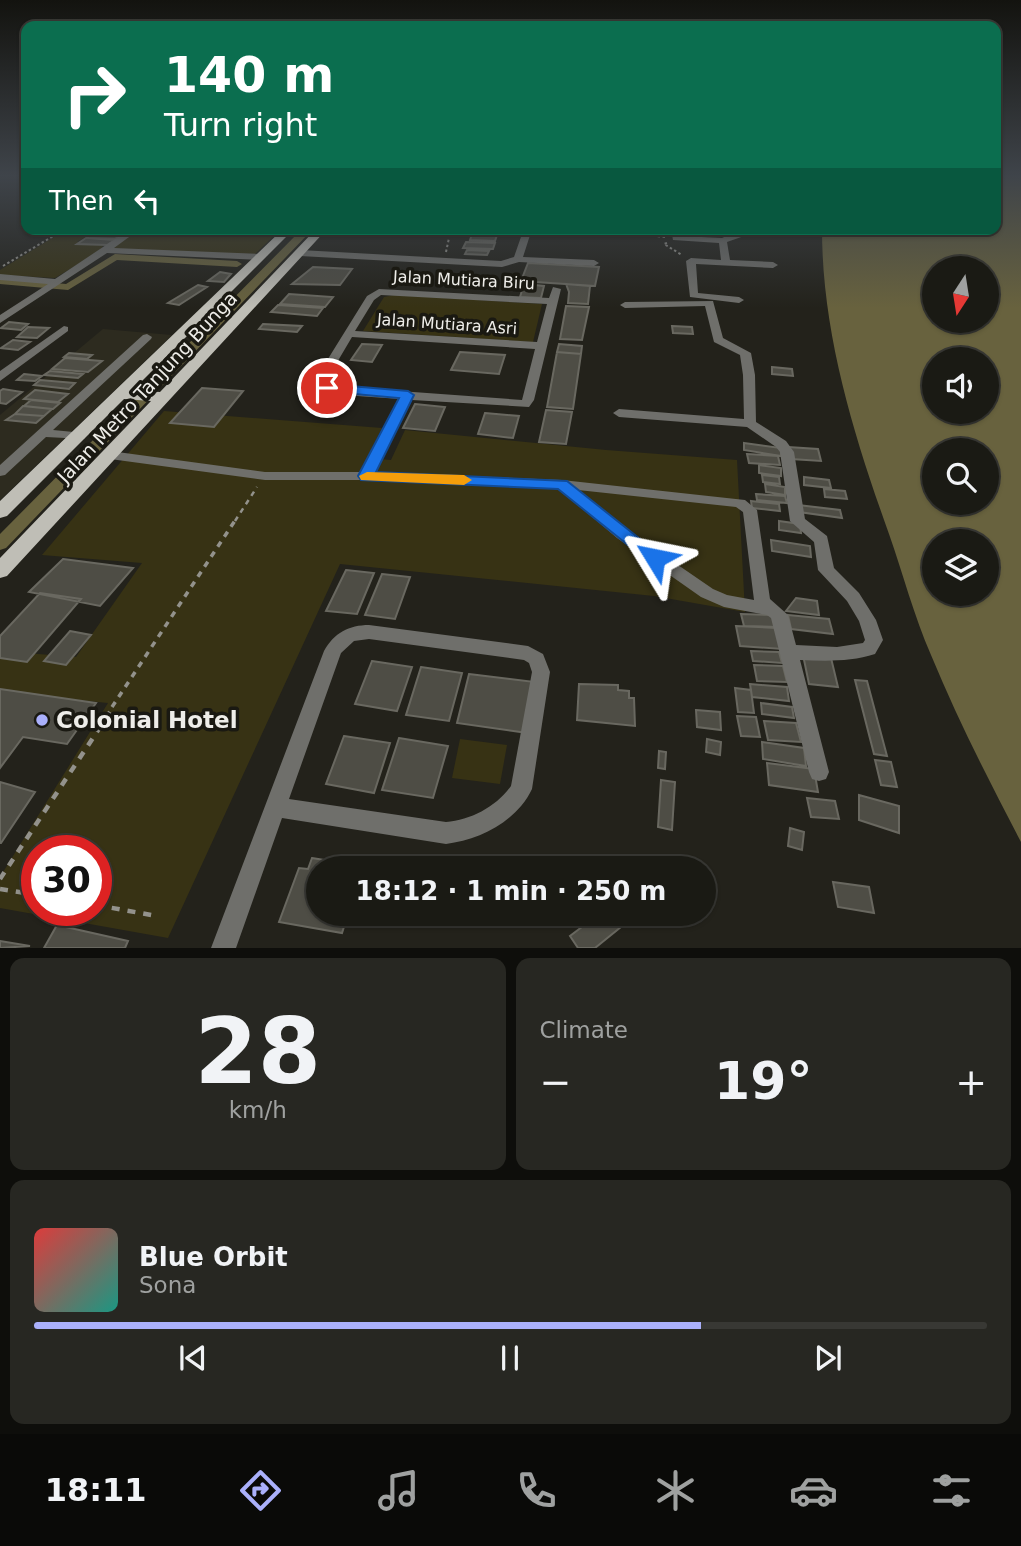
<!DOCTYPE html>
<html lang="en">
<head>
<meta charset="utf-8">
<style>
	body { margin:0; font-family:"DejaVu Sans",sans-serif; background:#272722; color:#f1f3f6; height:100vh; display:flex; flex-direction:column; font-size:26px; white-space:nowrap }
	* { box-sizing:border-box; margin:0 }
	p { font-size:23px; color:#9fa1a0 }
	.icon { flex:none; width:38px; height:38px; fill:none; stroke:currentColor; stroke-width:2; stroke-linecap:round; stroke-linejoin:round }
	.map { position:relative; height:948px; overflow:hidden }
	.side { display:flex; flex-direction:column; gap:10px; padding:10px; background:#0e0e0b; flex:1 }
	.side>* { flex:none }
	.hud { position:absolute; left:21px; top:21px; width:980px; height:214px; border-radius:14px; box-shadow:0 2px 5px #0004,0 0 0 2px #383834; background:#0b6e4f; color:#fff; overflow:hidden }
	.needle { width:46px; rotate:192deg }
	.tools { position:absolute; left:922px; top:256px; display:grid; gap:14px }
	.tools a { display:grid; place-items:center; width:77px; height:77px; border-radius:50%; background:#1a1a14; box-shadow:0 2px 5px #0004,0 0 0 2px #383834; font-size:35px }
	.speed { position:absolute; left:21px; top:835px; display:flex; gap:14px; font-size:35px; font-weight:700; text-align:center }
	.speed>* { display:grid; place-content:center; width:91px; height:91px; border-radius:50%; background:#1a1a14; box-shadow:0 2px 5px #0004,0 0 0 2px #383834; line-height:1 }
	.speed .limit { border:10px solid #d22; background:#fff; color:#111 }
	.pin { position:absolute; display:grid; place-items:center; width:60px; height:60px; color:#fff; margin:-30px; border:4px solid #fff; border-radius:50%; box-shadow:0 2px 7px #0007 }
	.me { position:absolute; width:77px; margin:-38px; rotate:305deg; stroke-linejoin:round; filter:drop-shadow(0 0 5px #0008) }
	.turn { display:flex; align-items:center; gap:24px; height:147px; padding:0 28px; font-size:32px }
	.turn .icon { width:91px; height:91px; stroke-width:2.5 }
	.turn b { display:block; font-size:49px; line-height:60px }
	.then { display:flex; align-items:center; height:66px; padding:0 28px; background:#0003; gap:14px; font-size:26px }
	.big { font-size:52px; font-weight:800; line-height:1.1 }
	.side .card { flex:1; display:flex; flex-direction:column; justify-content:center; gap:10px; min-width:0; padding:0 24px; border-radius:14px; background:#272722 }
	.side .dial { align-items:center; gap:0 }
	.dial b { font-size:91px; line-height:1 }
	.song { display:flex; align-items:center; gap:21px }
	.cover { width:84px; height:84px; border-radius:10px; background:linear-gradient(135deg,hsl(0 70% 55%),hsl(170 70% 35%)) }
	.played { height:7px; border-radius:4px; background:linear-gradient(90deg,#aab0fb 70%,#383834 70%) }
	.keys { display:flex; justify-content:space-around; direction:ltr }
	.heat { display:flex; justify-content:space-between; align-items:center; font-size:38px; direction:ltr }
	.side .tiles { flex:1; display:grid; gap:10px; grid-template-columns:1fr 1fr }
	.card:last-child { grid-column:span 2 }
	.trip { position:absolute; left:306px; top:856px; width:410px; height:70px; border-radius:35px; background:#1a1a14; box-shadow:0 2px 5px #0004,0 0 0 2px #383834; font-weight:800; line-height:70px; text-align:center }
	.tabs { display:flex; height:112px; justify-content:space-around; align-items:center; background:#0a0a08; color:#9fa1a0 }
	.tabs .icon { width:49px; height:49px }
	.tabs .selected { color:#aab0fb }
	.tabs b { font-size:32px; color:#f1f3f6 }
	.map>svg:first-child { display:block }
	.built { fill:#2d2b1f }
	.green { fill:#373214; fill-rule:evenodd }
	.water { fill:#68623e; fill-rule:evenodd }
	.lines { fill:none; stroke-linecap:round; stroke-linejoin:round }
	.canal { fill:#68623e; fill-rule:evenodd }
	.building { fill:#4e4d45; stroke:#696860; stroke-width:2 }
	.path-far3 { stroke:#93928c; stroke-width:2; stroke-dasharray:2.5 2.5; stroke-linecap:butt }
	.path-far2 { stroke:#93928c; stroke-width:2.5; stroke-dasharray:5 5; stroke-linecap:butt }
	.path-far1 { stroke:#93928c; stroke-width:3.5; stroke-dasharray:6 6; stroke-linecap:butt }
	.path { stroke:#93928c; stroke-width:4.5; stroke-dasharray:8 8; stroke-linecap:butt }
	.minor { fill:#6f6f6b; fill-rule:evenodd }
	.major { fill:#bfbeb6; fill-rule:evenodd }
	.route { fill:#1a73e8; stroke:#114b97; stroke-width:2 }
	.slow { fill:#f59e0b }
	.poi-dot { fill:#aab0fb; stroke:#1a1912; stroke-width:2.5 }
	.labels { text-anchor:middle; dominant-baseline:central; stroke-width:7; stroke-linejoin:round; paint-order:stroke }
	.far-street-label { font-size:16px; fill:#eeede9; stroke:#1a1912 }
	.street-label { font-size:19px; fill:#eeede9; stroke:#1a1912 }
	.near-poi-label { font-size:23px; font-weight:bold; fill:#eeede9; stroke:#1a1912; text-anchor:start }
</style>
</head>
<body>
<div class="map">
<svg width="1021" height="948" viewBox="0 0 1021 948">
	<rect width="100%" height="100%" fill="#23221b"/>
	<!-- built -->
	<path class="built" d="M103 329 172 335 0 500V415Z"/>
	<!-- green -->
	<path class="green" d="M67 229H128L122 233 95 231 77 242 104 244 100 251 55 278 0 275V270Z
		M139 229H281L255 254 109 250Z
		M394 295 542 304 533 342 363 331 384 297Z
		M164 411 382 428 367 458 391 460 405 430 606 450 737 460 745 612 654 596 340 564 168 938 0 908V877L108 703 0 692V651L76 657 142 563 42 555ZM37 850H96V910H37Z
		M460 739 507 745 500 784 452 778Z"/>
	<!-- water -->
	<path class="water" d="M996 175H1021V842C989 781 957 718 931 655 914 616 903 574 889 534 854 436 822 334 822 229H996ZM934 268H987V320H934ZM934 359H987V411H934ZM934 450H987V502H934ZM934 541H987V593H934Z"/>
	<g class="lines">
		<!-- canal -->
		<path class="canal" d="M302 229 311 231 6 548 0 550V534Z
			M115 254 237 261 242 264 237 267 117 260 68 290 0 284V278L66 284Z"/>
	</g>
	<!-- building -->
	<path class="building" d="M93 233 122 234 115 239 86 238Z
		M472 234 497 235 495 241 470 240Z
		M86 238 115 240 107 245 77 244Z
		M466 242 495 243 493 249 463 248Z
		M467 250 489 251 487 255 465 254Z
		M528 263 599 267 595 286 521 281Z
		M313 267 352 269 340 285 292 284Z
		M220 272 231 274 224 282 208 281Z
		M524 284 544 286 541 298 520 297Z
		M566 284 590 286 588 304 568 303 569 292Z
		M198 285 207 287 179 305 168 303Z
		M289 294 333 297 325 307 280 304Z
		M278 305 323 308 317 316 271 312Z
		M566 306 589 307 582 340 560 339Z
		M9 322 28 324 21 330 1 328Z
		M263 324 302 326 297 332 259 329Z
		M672 326 692 327 693 334 673 333Z
		M28 327 49 328 37 338 17 337Z
		M13 340 30 342 18 350 1 348Z
		M362 344 382 345 372 362 351 360Z
		M559 344 582 346 581 354 557 352Z
		M460 352 505 355 499 374 451 370Z
		M557 352 581 354 573 409 547 407Z
		M69 353 92 355 87 359 64 357Z
		M65 358 102 361 88 372 52 369Z
		M772 367 792 369 793 376 772 374Z
		M50 371 83 374 78 378 44 375Z
		M24 374 42 376 35 381 17 380Z
		M40 380 75 383 69 389 34 385Z
		M202 388 243 391 214 427 170 423Z
		M3 389 22 392 6 404 0 403V391Z
		M35 390 68 394 58 402 24 399Z
		M31 400 60 403 53 409 24 406Z
		M415 404 445 407 435 431 403 428Z
		M23 406 52 409 44 416 15 414Z
		M546 410 572 412 566 444 539 442Z
		M485 413 519 416 513 438 478 434Z
		M15 414 44 416 36 423 6 420Z
		M744 443 781 448V456L744 450Z
		M788 447 818 449 821 461 791 459Z
		M747 454 778 456 780 465 749 463Z
		M759 465 781 468V476L759 473Z
		M762 475 779 477 780 484 763 482Z
		M804 477 829 480 831 488 804 485Z
		M765 484 785 487V495L766 492Z
		M824 489 845 491 847 499 825 497Z
		M756 494 785 496 787 503 757 500Z
		M751 501 779 504 780 511 752 508Z
		M798 505 840 510 842 518 799 512Z
		M779 521 800 524 801 533 779 530Z
		M771 540 810 546 811 557 772 551Z
		M63 559 133 568 100 606 29 592Z
		M346 570 374 573 357 614 326 611Z
		M382 574 410 577 395 619 365 615Z
		M40 593 81 599 27 662 0 658V636Z
		M796 598 817 601 819 615 786 611Z
		M741 614 774 615 778 627 744 626Z
		M788 615 829 619 833 634 791 629Z
		M736 626 777 628 782 649 740 646Z
		M70 631 91 635 66 665 44 661Z
		M751 651 779 652 782 663 753 661Z
		M803 655 831 658 838 687 809 684Z
		M372 661 412 667 397 711 355 704Z
		M754 665 783 666 787 682 757 681Z
		M421 667 462 673 449 721 406 715Z
		M469 674 535 682 528 733 457 723Z
		M855 680 867 681 887 756 874 754Z
		M579 684 618 685V690L629 691V698H634L635 726 577 720Z
		M750 684 787 687 789 701 752 697Z
		M735 688 751 690 754 713 738 712Z
		M0 689 96 703 67 744 23 737 0 768Z
		M761 703 792 707 794 718 762 714Z
		M696 710 720 712 721 730 697 727Z
		M737 716 756 717 760 737 741 736Z
		M764 721 796 723 801 742 768 740Z
		M344 736 390 743 374 793 326 784Z
		M399 738 448 746 433 798 382 790Z
		M707 739 721 742 720 755 706 752Z
		M762 742 804 748 806 766 763 759Z
		M659 751 666 752 665 769 658 768Z
		M875 760 891 762 897 787 881 785Z
		M767 763 814 769 818 792 769 785Z
		M661 780 675 782 672 830 658 827Z
		M0 782 35 792 1 843H0Z
		M859 795 899 806V833L859 820Z
		M807 798 835 801 839 819 811 817Z
		M790 828 804 832 802 850 788 846Z
		M312 858 362 866V868H318V914H348L342 933 279 922 299 868 308 869Z
		M833 882 869 887 874 913 838 907Z
		M599 914H637L595 948H578L570 936Z
		M57 925 128 941 125 948H44Z
		M0 941 30 946 0 948Z"/>
	<g class="lines">
		<!-- path-far3 -->
		<path class="path-far3" d="M588 229 665 237
			M667 243 664 244 682 255
			M446 252 449 238
			M3 266 65 229"/>
		<!-- path-far2 -->
		<path class="path-far2" d="M235 521 257 487"/>
		<!-- path-far1 -->
		<path class="path-far1" d="M112 707 236 519"/>
		<!-- path -->
		<path class="path" d="M0 879 114 706
			M0 889 37 895
			M96 905 157 916"/>
		<!-- minor -->
		<path class="minor" d="M130 229H140L114 248 260 254 264 257 260 260 107 253 0 323V315L48 284 0 280V274L55 279Z
			M446 229H532L523 257 594 260 599 263 594 266 519 262 502 267 300 256 296 253 300 250 501 261 514 257 522 234 450 231Z
			M671 229H679L680 236 722 238 742 229H750L747 235 727 242 730 260 773 262 778 265 773 268 696 264 698 293 739 297 744 300 739 303 690 297 686 261 691 258 721 260 719 243 673 240Z
			M553 287 561 289 534 400 529 407 412 400 375 472 562 480 745 500 757 510 770 599 788 615 796 645 837 647 863 643 865 640 859 621 847 601 818 570 814 542 790 521 780 452 776 447 747 427 619 417 613 413 619 409 744 419 743 375 740 355 714 342 705 306 625 308 620 305 625 302 713 301 723 338 751 353 755 375 756 422 786 441 794 452 805 519 827 536 834 568 859 593 876 620 883 640 875 654C851 662 825 661 800 660L829 772 826 779 819 781 812 779 809 772 771 618 767 615 724 607 701 597 617 538 558 488 366 480H265L110 459 103 455 110 451 265 472H361L400 399 343 395 313 383 367 296 379 289 549 298ZM381 295 547 304 537 342 355 331 374 300ZM352 337 535 349 522 400 344 387 326 381ZM578 490 736 507 743 512 754 600 727 595 713 589 627 530Z
			M64 326 68 327V331L0 381V371Z
			M147 334 152 337 151 339 53 430 84 433 86 436 84 439 46 437 5 475 0 476V465L143 335Z
			M369 625 528 646 543 654 550 672 532 789C517 821 480 840 446 844L282 818 236 948H211L324 651C334 633 349 625 369 625ZM369 639 524 660 529 663 532 672 511 786C496 807 471 820 446 822L289 799 341 653 354 641Z"/>
		<!-- major -->
		<path class="major" d="M283 229H294L133 390 160 392 316 229H327L7 576 0 578V558L151 401 124 399 7 516 0 518V501Z"/>
	</g>
	<!-- sky -->
	<linearGradient id="sky" x2="0" y2="1"><stop stop-color="#13130f"/><stop offset="0.57" stop-color="#3f444a"/><stop offset="1" stop-color="#3f444a" stop-opacity="0"/></linearGradient>
	<rect width="1021" height="308" fill="url(#sky)"/>
	<!-- route -->
	<path class="route" d="M327 384 408 391 414 395 376 472 567 481 664 558 662 562H649L558 489 361 480 358 476 399 398 322 391 320 388Z"/>
	<!-- slow -->
	<path class="slow" d="M367 472 464 475 472 480 464 485 361 480 359 476Z"/>
	<!-- markers -->
	<circle class="poi-dot" cx="42" cy="720" r="7"/>
	<g class="labels">
		<!-- far-street labels -->
		<g class="far-street-label">
			<text transform="translate(464 280) rotate(3)">Jalan Mutiara Biru</text>
			<text transform="translate(447 324) rotate(4)">Jalan Mutiara Asri</text>
		</g>
		<!-- street labels -->
		<g class="street-label">
			<text transform="translate(147 387) rotate(-47)">Jalan Metro Tanjung Bunga</text>
		</g>
		<!-- near-poi labels -->
		<g class="near-poi-label">
			<text x="56" y="720">Colonial Hotel</text>
		</g>
	</g>
</svg>
<div class="tools">
<a><svg class="needle" viewBox="-14 -14 28 28"><path d="M0-13l5 13h-10z" fill="#e53935"/><path d="M0 13l5-13h-10z" fill="#9fa1a0"/></svg></a>
<a><svg class="icon" aria-label="sound" viewBox="0 0 24 24"><path d="M4 9h4l5-4v14l-5-4H4zM17 9q2 3 0 6"/></svg></a>
<a><svg class="icon" aria-label="search" viewBox="0 0 24 24"><circle cx="10" cy="10" r="6"/><path d="M15 15l6 6"/></svg></a>
<a><svg class="icon" aria-label="layers" viewBox="0 0 24 24"><path d="M12 4l9 5-9 5-9-5zM3 14l9 5 9-5"/></svg></a>
</div>
<div class="speed"><div class="limit">30</div></div>
<div class="pin" style="left:327px;top:388px;background:#d93025"><svg class="icon" aria-label="arrive" viewBox="0 0 24 24"><path d="M6 21V4h12l-3 4 3 4H6"/></svg></div>
<svg class="me" style="left:655px;top:558px" viewBox="-20 -20 40 40"><path d="M0-17L14 15 0 8-14 15z" fill="#1a73e8" stroke="#fff" stroke-width="4"/></svg>
<div class="trip">18:12 · 1 min · 250 m</div>
<div class="hud">
<div class="turn"><svg class="icon" aria-label="right" viewBox="0 0 24 24"><path d="M7 20v-9h11M14 6l5 5-5 5"/></svg><div><b>140 m</b>Turn right</div></div>
<div class="then">Then<svg class="icon" aria-label="left" viewBox="0 0 24 24"><path d="M17 20v-9H6M10 6l-5 5 5 5"/></svg></div>
</div>
</div>
<section class="side">
<div class="tiles">
<div class="card dial"><b>28</b><p>km/h</p></div>
<div class="card"><p>Climate</p>
<div class="heat"><a>−</a><b class="big">19°</b><a>+</a></div>
</div>
<div class="card">
<div class="song"><i class="cover"></i><div><b>Blue Orbit</b><p>Sona</p></div></div>
<div class="played"></div>
<div class="keys"><svg class="icon" aria-label="previous" viewBox="0 0 24 24"><path d="M18 5L8 12l10 7zM5 5v14"/></svg><svg class="icon" aria-label="pause" viewBox="0 0 24 24"><path d="M8 5v14M16 5v14"/></svg><svg class="icon" aria-label="next" viewBox="0 0 24 24"><path d="M6 5l10 7-10 7zM19 5v14"/></svg></div>
</div>
</div>
</section>
<nav class="tabs">
<b>18:11</b>
<svg class="icon selected" aria-label="directions" viewBox="0 0 24 24"><path d="M12 3l9 9-9 9-9-9zM9 14v-3h6M13 9l2 2-2 2"/></svg>
<svg class="icon" aria-label="music" viewBox="0 0 24 24"><path d="M9 18V5l10-2v13"/><circle cx="6" cy="18" r="3"/><circle cx="16" cy="16" r="3"/></svg>
<svg class="icon" aria-label="phone" viewBox="0 0 24 24"><path d="M5 4h4l2 5-3 2q2 4 5 5l2-3 5 2v4C11 20 4 13 5 4z"/></svg>
<svg class="icon" aria-label="climate" viewBox="0 0 24 24"><path d="M12 3v18M4 7l16 10M4 17L20 7"/></svg>
<svg class="icon" aria-label="car" viewBox="0 0 24 24"><path d="M5 17H2v-5l4-1 3-4h7l3 4 3 1v5h-3M9 17h6M6 11h13"/><circle cx="7" cy="17" r="2"/><circle cx="17" cy="17" r="2"/></svg>
<svg class="icon" aria-label="filters" viewBox="0 0 24 24"><path d="M4 7h16M4 17h16"/><circle cx="9" cy="7" r="2"/><circle cx="15" cy="17" r="2"/></svg>
</nav>
</body>
</html>
